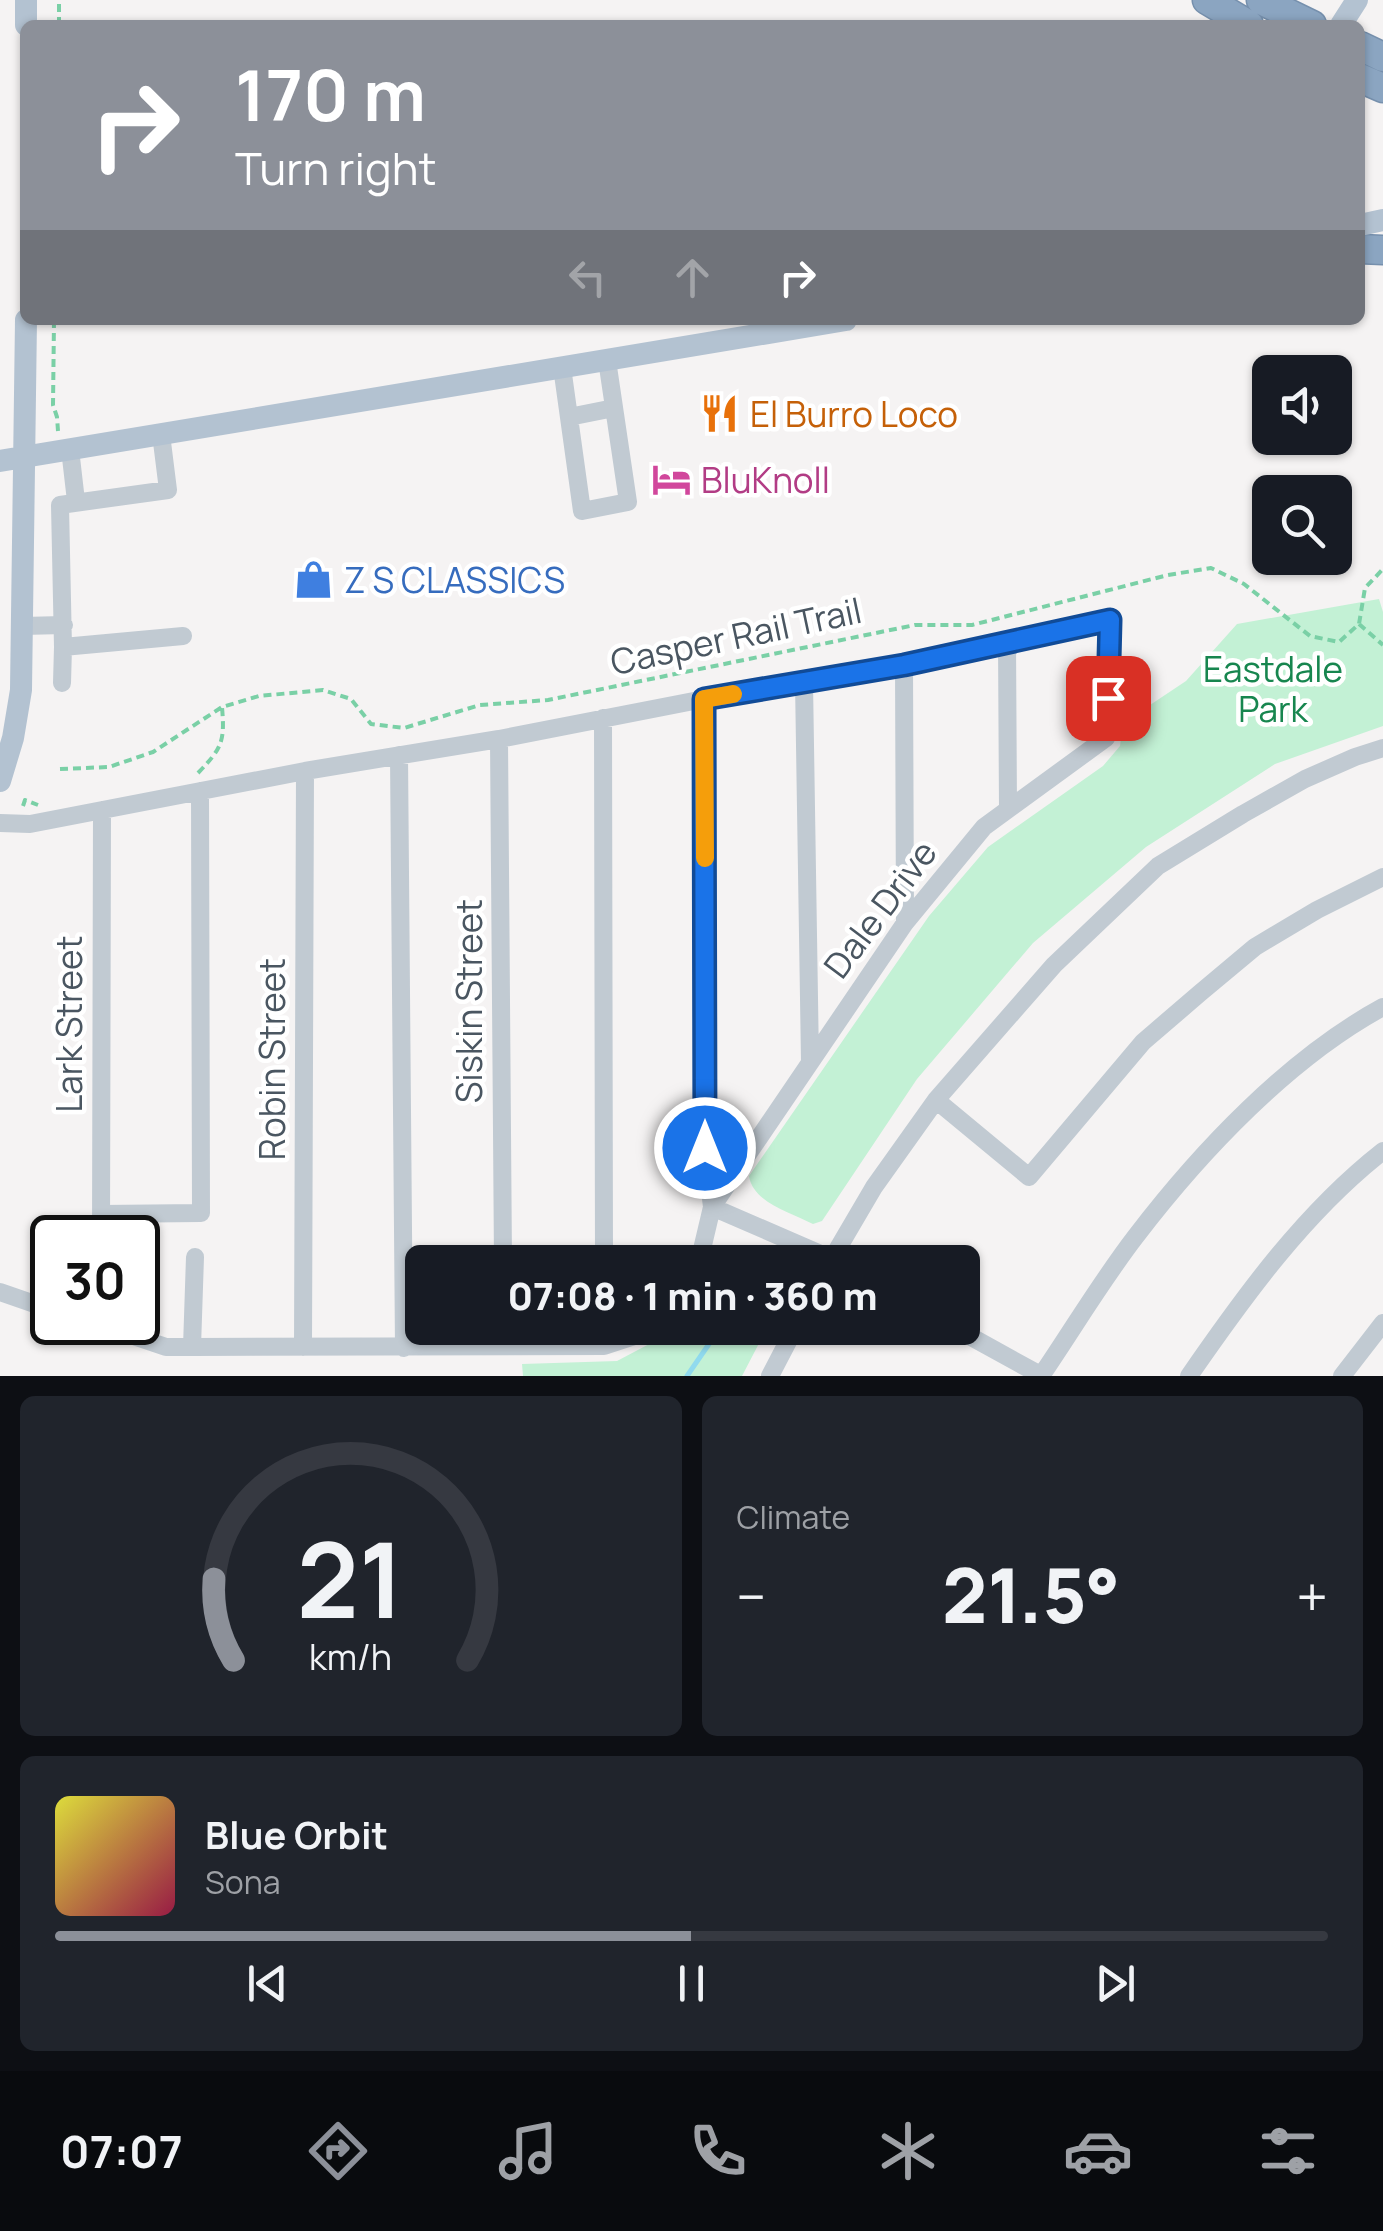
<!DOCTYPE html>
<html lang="en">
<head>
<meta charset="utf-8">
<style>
	body { margin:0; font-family:Manrope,sans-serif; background:#20242c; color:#f1f3f6; height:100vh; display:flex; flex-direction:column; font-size:38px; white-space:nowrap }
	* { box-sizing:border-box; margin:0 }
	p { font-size:32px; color:#9ea1a6 }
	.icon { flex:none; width:55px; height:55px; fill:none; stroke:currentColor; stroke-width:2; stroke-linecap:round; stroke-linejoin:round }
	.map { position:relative; height:1376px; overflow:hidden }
	.sheet { display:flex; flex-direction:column; gap:20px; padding:20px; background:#0d0f14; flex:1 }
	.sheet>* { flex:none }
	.hud { position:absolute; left:20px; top:20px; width:1345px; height:305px; border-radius:15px; box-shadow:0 2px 8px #0004; background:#8c9099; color:#fff; overflow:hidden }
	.fabs { position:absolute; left:1252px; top:355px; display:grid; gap:20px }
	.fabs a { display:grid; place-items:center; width:100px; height:100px; border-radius:15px; background:#171b24; box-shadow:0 2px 8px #0004; font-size:50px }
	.speed { position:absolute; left:30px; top:1215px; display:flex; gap:20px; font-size:50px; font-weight:700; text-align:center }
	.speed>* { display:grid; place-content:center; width:130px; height:130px; border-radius:50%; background:#171b24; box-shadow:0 2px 8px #0004; line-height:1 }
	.speed .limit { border:5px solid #111; border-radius:15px; background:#fff; color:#111 }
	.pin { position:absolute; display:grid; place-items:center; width:85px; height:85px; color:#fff; margin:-42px; border-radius:20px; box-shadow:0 5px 15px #0006 }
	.me { position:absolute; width:110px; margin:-55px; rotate:0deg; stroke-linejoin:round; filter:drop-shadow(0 0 8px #0008) }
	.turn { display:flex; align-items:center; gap:35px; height:210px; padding:0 50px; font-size:45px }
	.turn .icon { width:130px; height:130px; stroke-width:2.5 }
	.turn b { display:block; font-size:70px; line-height:85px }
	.lanes { display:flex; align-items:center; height:95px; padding:0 50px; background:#0003; justify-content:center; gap:50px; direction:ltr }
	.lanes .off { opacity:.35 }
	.big { font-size:75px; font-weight:800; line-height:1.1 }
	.sheet .tile { flex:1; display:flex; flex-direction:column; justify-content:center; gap:15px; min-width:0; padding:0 35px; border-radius:15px; background:#20242c }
	.sheet .dial { align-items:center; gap:0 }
	.dial svg { height:260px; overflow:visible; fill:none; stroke:#363941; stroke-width:7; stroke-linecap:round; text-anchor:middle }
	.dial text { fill:#f1f3f6; stroke:none }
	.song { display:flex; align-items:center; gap:30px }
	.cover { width:120px; height:120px; border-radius:15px; background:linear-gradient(135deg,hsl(60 70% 55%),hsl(340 70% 35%)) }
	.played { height:10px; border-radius:5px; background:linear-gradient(90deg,#8c9099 50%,#363941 50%) }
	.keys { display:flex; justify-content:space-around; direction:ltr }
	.heat { display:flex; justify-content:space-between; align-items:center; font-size:55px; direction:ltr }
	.sheet .tiles { flex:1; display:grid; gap:20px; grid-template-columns:1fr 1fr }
	.tile:last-child { grid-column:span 2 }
	.trip { position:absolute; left:405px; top:1245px; width:575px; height:100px; border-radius:15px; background:#171b24; box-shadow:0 2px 8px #0004; font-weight:800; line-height:100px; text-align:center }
	.menu { display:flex; height:160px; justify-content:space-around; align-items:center; background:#090b0e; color:#9ea1a6 }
	.menu .icon { width:70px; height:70px }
	.menu .active { color:#8c9099 }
	.menu b { font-size:45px; color:#f1f3f6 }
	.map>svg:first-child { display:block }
	.green { fill:#c3f1d5 }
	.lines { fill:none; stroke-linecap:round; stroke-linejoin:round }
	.stream { stroke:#90daee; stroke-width:5 }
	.highway-casing { stroke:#7690ad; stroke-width:31 }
	.path { stroke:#7ad0a6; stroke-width:4; stroke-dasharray:8 5; stroke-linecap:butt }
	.minor { stroke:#c1cad2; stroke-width:18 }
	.major { stroke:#b3c2d1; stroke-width:22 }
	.highway { stroke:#8ba5c1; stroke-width:28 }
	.route-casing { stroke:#114b97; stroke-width:25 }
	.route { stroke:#1a73e8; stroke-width:18 }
	.slow { stroke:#f59e0b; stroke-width:18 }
	.labels { text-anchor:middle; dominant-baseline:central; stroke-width:9; stroke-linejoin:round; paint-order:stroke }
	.food-label { font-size:35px; fill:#c56008; stroke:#fff; text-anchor:start }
	.hotel-label { font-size:35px; fill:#b23c85; stroke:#fff; text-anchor:start }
	.shop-label { font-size:35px; fill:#366cbe; stroke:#fff; text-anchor:start }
	.street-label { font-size:35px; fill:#4a5661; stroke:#fff }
	.park-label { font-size:35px; fill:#17864f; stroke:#fff }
</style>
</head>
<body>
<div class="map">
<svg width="1383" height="1376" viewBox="0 0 1383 1376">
	<rect width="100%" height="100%" fill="#f5f3f3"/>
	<!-- green -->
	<path class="green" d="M1379 599 1383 612V726L1275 764 1146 847 1033 943 917 1079 822 1221 813 1224C791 1212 753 1203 749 1176L929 916 988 847 1103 766 1120 746 1123 723 1186 681 1237 624Z
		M674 1328H767L742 1376H523L522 1364 617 1361 653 1342Z"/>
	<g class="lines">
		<!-- stream -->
		<path class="stream" d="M754 1262 755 1259
			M687 1376 720 1328"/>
		<defs>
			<path id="highway" d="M1207 0 1249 25
				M1261 0 1312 25
				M1360 46 1383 57
				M1360 78 1383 88
				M1360 249 1383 250"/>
		</defs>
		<!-- highway casing -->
		<use href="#highway" class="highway-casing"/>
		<!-- path -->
		<path class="path" d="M59 25V0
			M54 320 53 405 57 417 58 431
			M1359 624 1383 645
			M60 769 109 767 153 752 222 707 259 696 323 690 351 699 371 724 404 728 480 705 548 700 915 625H972L1168 575 1211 568 1244 584 1310 636 1339 642 1359 624 1365 588 1383 569
			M198 773C222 748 225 742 222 707
			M23 806 25 800 38 805"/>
		<!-- minor -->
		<path class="minor" d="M562 367 582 511 628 502 607 360
			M569 417 614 408
			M161 434 168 490 60 505 63 647 183 636
			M70 449 76 501
			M22 626 64 625
			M1007 642 1008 809
			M904 665 905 923
			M804 682 810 1061
			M62 683 63 647
			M704 699 705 1149 712 1207 839 1262
			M603 718 604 1262
			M499 739 503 1262
			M399 755 404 1348
			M0 823 30 824 305 771 499 739 704 699 904 665 1110 620 1106 738 984 827 905 923 712 1207 699 1262
			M936 1100 1029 1177 1143 1042 1200 993 1255 947 1317 910 1383 877
			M101 1214 201 1213 200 791
			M101 1238 102 810
			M830 1262 874 1187 936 1100 1054 965 1158 866 1243 814 1305 779 1355 757 1383 748
			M0 1292 52 1310
			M92 1322 166 1347H192L604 1346 650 1331 653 1328
			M955 1328 1042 1376
			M192 1347 195 1257
			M303 1347 305 771
			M770 1376 795 1328
			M1041 1376C1073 1329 1102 1280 1136 1236 1201 1151 1289 1058 1383 1007
			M1189 1376C1245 1295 1305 1212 1383 1151
			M1342 1376 1383 1323"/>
		<!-- major -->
		<path class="major" d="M26 25V0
			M1341 25 1357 0
			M1360 225 1383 220
			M0 461 846 320
			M0 781 13 738 21 690 26 320"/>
		<!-- highway -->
		<use href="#highway" class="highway"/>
	</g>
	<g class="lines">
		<defs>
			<path id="route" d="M705 1148 704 699 904 665 1110 620 1108 698"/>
		</defs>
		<!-- route casing -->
		<use href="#route" class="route-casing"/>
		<!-- route -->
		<use href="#route" class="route"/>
		<!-- slow -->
		<path class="slow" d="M705 858 704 699 733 694"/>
	</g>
	<!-- icons -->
	<defs>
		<symbol id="restaurant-bare" viewBox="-9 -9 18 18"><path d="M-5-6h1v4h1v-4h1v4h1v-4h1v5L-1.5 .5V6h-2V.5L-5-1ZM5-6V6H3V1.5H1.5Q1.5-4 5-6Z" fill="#e8710a" stroke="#fff" stroke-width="2.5" paint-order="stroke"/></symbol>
		<symbol id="hotel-bare" viewBox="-9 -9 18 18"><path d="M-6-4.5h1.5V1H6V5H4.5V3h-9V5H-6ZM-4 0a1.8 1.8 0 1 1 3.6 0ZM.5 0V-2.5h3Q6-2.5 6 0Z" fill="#d1479c" stroke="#fff" stroke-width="2.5" paint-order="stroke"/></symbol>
		<symbol id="shop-bare" viewBox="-9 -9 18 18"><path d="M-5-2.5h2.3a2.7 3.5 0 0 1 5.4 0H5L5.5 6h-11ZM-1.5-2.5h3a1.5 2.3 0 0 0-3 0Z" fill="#3f7fe0" stroke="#fff" stroke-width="2.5" paint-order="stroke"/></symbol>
	</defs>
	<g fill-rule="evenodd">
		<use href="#restaurant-bare" x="692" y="386" width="55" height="55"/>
		<use href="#hotel-bare" x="644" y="452" width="55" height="55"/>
		<use href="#shop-bare" x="286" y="552" width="55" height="55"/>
	</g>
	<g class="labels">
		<!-- food labels -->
		<g class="food-label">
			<text x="750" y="414">El Burro Loco</text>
		</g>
		<!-- hotel labels -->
		<g class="hotel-label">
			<text x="701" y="480">BluKnoll</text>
		</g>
		<!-- shop labels -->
		<g class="shop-label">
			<text x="344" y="580">Z S CLASSICS</text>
		</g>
		<!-- street labels -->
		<g class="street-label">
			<text transform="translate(736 636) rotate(-12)">Casper Rail Trail</text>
			<text transform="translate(880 909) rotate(-53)">Dale Drive</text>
			<text transform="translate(469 1001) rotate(-90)">Siskin Street</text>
			<text transform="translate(69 1024) rotate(-90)">Lark Street</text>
			<text transform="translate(272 1059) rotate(-90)">Robin Street</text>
		</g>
		<!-- park labels -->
		<g class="park-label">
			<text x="1273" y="669">Eastdale<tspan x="1273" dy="40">Park</tspan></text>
		</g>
	</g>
</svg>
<div class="fabs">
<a><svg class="icon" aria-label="sound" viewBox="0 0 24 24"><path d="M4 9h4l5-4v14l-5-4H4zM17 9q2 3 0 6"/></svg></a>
<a><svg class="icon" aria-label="search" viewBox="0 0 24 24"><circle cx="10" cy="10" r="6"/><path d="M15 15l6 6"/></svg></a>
</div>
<div class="speed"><div class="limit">30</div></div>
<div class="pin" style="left:1108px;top:698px;background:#d93025"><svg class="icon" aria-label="arrive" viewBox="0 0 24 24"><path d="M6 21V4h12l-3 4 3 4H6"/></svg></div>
<svg class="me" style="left:705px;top:1148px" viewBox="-20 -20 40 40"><circle r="17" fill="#1a73e8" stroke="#fff" stroke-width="3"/><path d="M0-11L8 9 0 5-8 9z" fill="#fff"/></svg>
<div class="trip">07:08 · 1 min · 360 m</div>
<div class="hud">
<div class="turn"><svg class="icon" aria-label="right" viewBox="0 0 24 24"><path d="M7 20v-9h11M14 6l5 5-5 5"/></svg><div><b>170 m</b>Turn right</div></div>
<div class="lanes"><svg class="icon off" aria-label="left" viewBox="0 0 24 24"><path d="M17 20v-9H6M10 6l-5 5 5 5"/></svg><svg class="icon off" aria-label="ahead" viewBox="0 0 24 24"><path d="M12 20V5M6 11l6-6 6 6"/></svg><svg class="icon" aria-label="right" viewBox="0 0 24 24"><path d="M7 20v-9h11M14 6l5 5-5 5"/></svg></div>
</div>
</div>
<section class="sheet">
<div class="tiles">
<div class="tile dial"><svg viewBox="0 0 100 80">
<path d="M14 69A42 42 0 1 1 86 69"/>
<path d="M14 69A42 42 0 0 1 8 44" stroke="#8c9099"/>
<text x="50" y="56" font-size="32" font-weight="700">21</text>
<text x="50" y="72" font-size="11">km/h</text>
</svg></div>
<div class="tile"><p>Climate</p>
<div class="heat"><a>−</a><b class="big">21.5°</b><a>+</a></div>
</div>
<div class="tile">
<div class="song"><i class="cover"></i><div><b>Blue Orbit</b><p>Sona</p></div></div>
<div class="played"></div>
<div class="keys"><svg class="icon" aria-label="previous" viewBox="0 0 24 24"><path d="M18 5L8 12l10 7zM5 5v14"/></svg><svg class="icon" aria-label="pause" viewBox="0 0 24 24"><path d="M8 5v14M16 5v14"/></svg><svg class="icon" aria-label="next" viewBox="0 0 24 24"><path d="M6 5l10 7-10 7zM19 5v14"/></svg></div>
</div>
</div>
</section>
<nav class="menu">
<b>07:07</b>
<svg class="icon active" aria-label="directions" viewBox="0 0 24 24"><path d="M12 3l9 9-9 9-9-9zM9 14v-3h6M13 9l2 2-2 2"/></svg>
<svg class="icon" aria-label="music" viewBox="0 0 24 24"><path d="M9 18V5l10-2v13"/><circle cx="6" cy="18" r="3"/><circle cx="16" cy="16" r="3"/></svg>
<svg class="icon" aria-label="phone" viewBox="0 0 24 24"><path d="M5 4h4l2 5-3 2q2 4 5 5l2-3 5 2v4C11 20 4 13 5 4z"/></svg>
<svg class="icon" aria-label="climate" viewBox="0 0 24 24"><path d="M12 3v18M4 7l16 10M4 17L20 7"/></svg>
<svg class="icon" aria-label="car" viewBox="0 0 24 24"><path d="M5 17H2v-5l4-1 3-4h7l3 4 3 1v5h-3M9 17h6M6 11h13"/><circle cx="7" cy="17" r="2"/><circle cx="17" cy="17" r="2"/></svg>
<svg class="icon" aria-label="filters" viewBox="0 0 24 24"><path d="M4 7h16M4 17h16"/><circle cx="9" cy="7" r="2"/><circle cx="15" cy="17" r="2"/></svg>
</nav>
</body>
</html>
